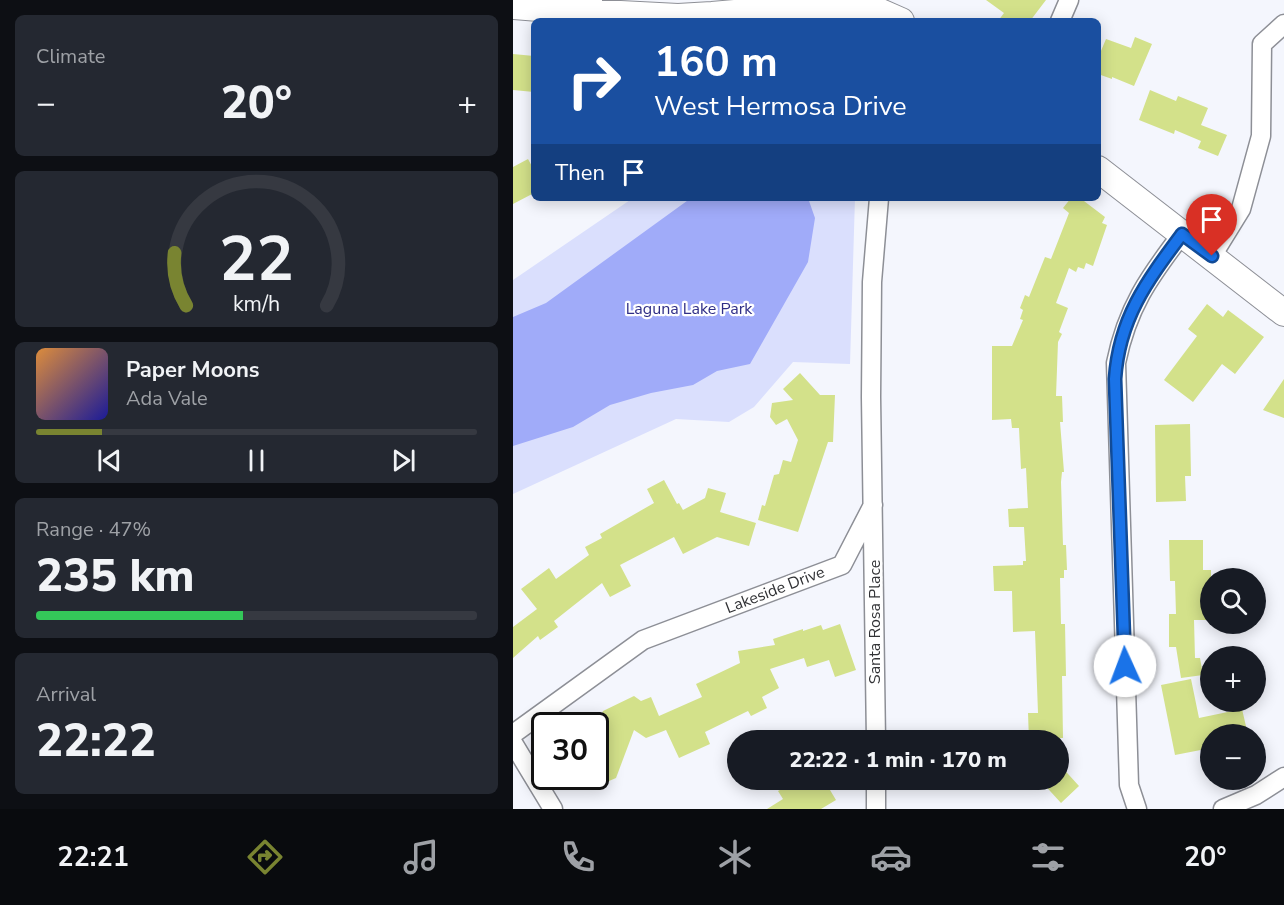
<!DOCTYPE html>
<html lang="en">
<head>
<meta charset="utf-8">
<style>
	body { margin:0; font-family:"Nunito Sans",sans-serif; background:#242831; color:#f1f3f6; height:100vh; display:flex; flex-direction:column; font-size:22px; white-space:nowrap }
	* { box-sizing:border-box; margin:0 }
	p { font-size:20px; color:#9ea1a6 }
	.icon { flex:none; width:33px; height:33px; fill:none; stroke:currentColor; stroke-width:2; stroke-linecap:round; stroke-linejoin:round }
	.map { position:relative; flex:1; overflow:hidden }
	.details { display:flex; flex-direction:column; gap:15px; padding:15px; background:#0d0f14; width:513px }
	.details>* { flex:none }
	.banner { position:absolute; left:18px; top:18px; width:570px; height:183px; border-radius:9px; box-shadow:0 3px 15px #0003; background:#1a4fa0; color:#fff; overflow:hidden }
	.controls { position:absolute; left:687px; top:568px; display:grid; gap:12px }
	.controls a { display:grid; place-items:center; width:66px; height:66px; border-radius:50%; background:#171b24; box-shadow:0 3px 15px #0003; font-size:30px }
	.speed { position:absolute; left:18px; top:712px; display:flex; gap:12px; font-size:30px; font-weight:700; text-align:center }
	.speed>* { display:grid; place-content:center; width:78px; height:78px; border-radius:50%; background:#171b24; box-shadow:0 3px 15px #0003; line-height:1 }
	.speed .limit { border:3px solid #111; border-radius:9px; background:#fff; color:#111 }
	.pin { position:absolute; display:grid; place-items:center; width:51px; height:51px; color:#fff; margin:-62px -26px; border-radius:50% 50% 50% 0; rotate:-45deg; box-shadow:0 0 6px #0007 }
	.pin .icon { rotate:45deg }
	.me { position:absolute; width:66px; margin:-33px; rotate:358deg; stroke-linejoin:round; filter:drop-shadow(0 0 4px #0008) }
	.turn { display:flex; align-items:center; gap:21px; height:126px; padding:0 24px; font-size:27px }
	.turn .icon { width:78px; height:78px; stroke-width:2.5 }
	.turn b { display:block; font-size:42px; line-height:51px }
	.then { display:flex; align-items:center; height:57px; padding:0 24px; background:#0003; gap:12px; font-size:22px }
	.big { font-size:45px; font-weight:800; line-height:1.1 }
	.details .tile { flex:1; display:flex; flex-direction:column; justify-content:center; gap:9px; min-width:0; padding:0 21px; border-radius:9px; background:#242831 }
	.details .dial { align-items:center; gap:0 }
	.dial svg { height:156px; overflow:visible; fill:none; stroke:#363941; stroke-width:7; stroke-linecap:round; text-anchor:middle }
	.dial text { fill:#f1f3f6; stroke:none }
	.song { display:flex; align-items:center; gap:18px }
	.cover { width:72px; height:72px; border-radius:9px; background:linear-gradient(135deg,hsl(30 70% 55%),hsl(240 70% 35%)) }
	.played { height:6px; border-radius:3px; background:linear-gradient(90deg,#798431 15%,#363941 15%) }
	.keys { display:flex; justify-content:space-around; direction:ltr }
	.heat { display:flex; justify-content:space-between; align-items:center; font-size:33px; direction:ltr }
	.charge { height:9px; border-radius:4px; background:linear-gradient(90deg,#34c759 47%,#363941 0) }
	.trip { position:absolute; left:214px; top:730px; width:342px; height:60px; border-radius:30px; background:#171b24; box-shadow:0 3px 15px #0003; font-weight:800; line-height:60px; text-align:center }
	.tab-bar { display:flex; height:96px; justify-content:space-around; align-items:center; background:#090b0e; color:#9ea1a6 }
	.tab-bar .icon { width:42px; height:42px }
	.tab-bar .active { color:#798431 }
	.tab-bar b { font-size:27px; color:#f1f3f6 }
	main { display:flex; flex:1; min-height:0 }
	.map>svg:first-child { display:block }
	.green { fill:#dadffd }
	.water { fill:#a0abf9 }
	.building { fill:#d3e18a }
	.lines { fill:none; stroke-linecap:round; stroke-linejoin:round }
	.street-casing { stroke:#8d8f96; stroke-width:21 }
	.secondary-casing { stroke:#8d8f96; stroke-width:28 }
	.street { stroke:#fff; stroke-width:18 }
	.secondary { stroke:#fff; stroke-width:26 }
	.route-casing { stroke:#114b97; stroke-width:15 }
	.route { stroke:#1a73e8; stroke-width:10 }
	.labels { text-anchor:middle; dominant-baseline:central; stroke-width:4.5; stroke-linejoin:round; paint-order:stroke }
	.park-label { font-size:16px; fill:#2f2e86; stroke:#fff }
	.street-label { font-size:16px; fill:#313235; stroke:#fff }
</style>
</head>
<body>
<main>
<section class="details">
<div class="tile"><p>Climate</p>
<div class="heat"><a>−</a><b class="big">20°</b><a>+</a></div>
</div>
<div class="tile dial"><svg viewBox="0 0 100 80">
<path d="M14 69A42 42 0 1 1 86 69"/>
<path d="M14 69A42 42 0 0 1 8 42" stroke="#798431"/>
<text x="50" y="56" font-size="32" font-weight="700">22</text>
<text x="50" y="72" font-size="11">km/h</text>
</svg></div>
<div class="tile">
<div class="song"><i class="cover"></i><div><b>Paper Moons</b><p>Ada Vale</p></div></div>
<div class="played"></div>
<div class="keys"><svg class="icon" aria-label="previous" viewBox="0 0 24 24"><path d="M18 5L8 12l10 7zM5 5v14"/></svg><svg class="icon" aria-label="pause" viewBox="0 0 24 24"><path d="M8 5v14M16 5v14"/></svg><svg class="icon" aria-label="next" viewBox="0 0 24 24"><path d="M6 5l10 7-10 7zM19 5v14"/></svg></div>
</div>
<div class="tile"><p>Range · 47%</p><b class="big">235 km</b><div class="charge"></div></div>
<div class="tile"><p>Arrival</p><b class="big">22:22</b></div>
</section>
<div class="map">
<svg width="771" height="809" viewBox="0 0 771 809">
	<rect width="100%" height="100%" fill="#f4f6fd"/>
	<!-- green -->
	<path class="green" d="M120 198H342L337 364 280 362 241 407 216 422 163 419 0 494V280Z"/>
	<!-- water -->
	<path class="water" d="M178 198H295L302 218 295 262 237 364 204 371 180 385 138 393 97 405 60 427 0 446V317L33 303Z"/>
	<!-- building -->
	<path class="building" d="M473 0H533L517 21H485L491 13Z
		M622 37 639 44 621 86 599 77V79L585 74V58L593 39 618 48Z
		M0 54 21 56V92L0 90Z
		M637 90 663 101 665 96 695 108 688 125 714 135 705 156 685 148 688 141 662 130 661 134 626 120Z
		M15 159 21 170V193L0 204V167Z
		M558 198H567L592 217 589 223 594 225 580 266 573 263 571 269 565 267 563 272 556 268 543 303 555 308 546 332 549 334 545 342 543 396H549L550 422H547L551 472H549L548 482 550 545H553L554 570H551V578H547L548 624H552L553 676H549L550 738H547V741H516L515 713H525L522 631 500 632 499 591H481L480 566 510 565V561H513L511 527H496L495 509 515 508 513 468 508 469 506 428H499L498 419 479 420V346H499L510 320 507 319 510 310 507 308 512 295 516 297 532 257 538 259 556 213 550 208Z
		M694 304 710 317 715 310 751 337 722 374 709 364 680 402 651 380 684 336 675 329Z
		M287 373 307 395H322L320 442H315L285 532 245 520 249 505 252 506 261 475 266 474 270 460 278 462 285 440 274 419 263 425 257 417 259 403 280 400 270 389Z
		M771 379V418L750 410Z
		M677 424 678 476H672L673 501 643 502 642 425Z
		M151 480 164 504 166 503 170 510 192 498 195 488 213 493 207 512 243 523 236 546 204 537 170 554 161 537 107 565 118 586 97 597 89 583 41 621 45 627 27 640 25 636 0 658V627L24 609 8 589 36 568 43 579 76 555 72 547 89 538 87 534 141 503 134 489Z
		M656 540H690V570H698V620H681L682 658H687L690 675 668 678 663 647H656V614H663L662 581H657Z
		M327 624 343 670 322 677 316 660 294 667 291 658 257 669 266 688 249 697 254 708 238 716 235 711 192 732 197 744 166 758 153 730 133 738 121 730 103 778 82 787V717L87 718 90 711 121 696 128 701 138 697 146 716 189 697 183 684 227 663 225 651 262 645 260 639 290 629V631L308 625 310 630Z
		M678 679 686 718 729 709 735 735H698V748L662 755 648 685Z
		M546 764 566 786 548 803 527 780H546Z
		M267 780H311L323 800 308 809H254L270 799 265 791 272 787Z"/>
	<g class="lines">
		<defs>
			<path id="street" d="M547 21 556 0
				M699 256 728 209 748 136 749 44 771 24
				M0 734 130 640 329 565 360 505
				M363 741 358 397 359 282 366 198
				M0 743 40 809
				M363 780V809
				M624 809 616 785 603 363C614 308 636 277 669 234
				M710 809 743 795 771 777"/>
			<path id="secondary" d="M0 6 88 13 165 17 199 15 311 5H331L363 10 388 21
				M585 169 771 313"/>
		</defs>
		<!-- street casing -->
		<use href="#street" class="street-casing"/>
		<!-- secondary casing -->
		<use href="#secondary" class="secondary-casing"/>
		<!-- street -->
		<use href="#street" class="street"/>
		<!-- secondary -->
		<use href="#secondary" class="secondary"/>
	</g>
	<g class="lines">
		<defs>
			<path id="route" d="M612 666 602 379C606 318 634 281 669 234L699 256"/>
		</defs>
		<!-- route casing -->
		<use href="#route" class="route-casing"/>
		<!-- route -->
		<use href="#route" class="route"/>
	</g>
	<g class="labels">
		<!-- park labels -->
		<g class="park-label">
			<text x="176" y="309">Laguna Lake Park</text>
		</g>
		<!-- street labels -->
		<g class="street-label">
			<text transform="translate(262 590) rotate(-21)">Lakeside Drive</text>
			<text transform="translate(362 622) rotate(-90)">Santa Rosa Place</text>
		</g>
	</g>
</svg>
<div class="controls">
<a><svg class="icon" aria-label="search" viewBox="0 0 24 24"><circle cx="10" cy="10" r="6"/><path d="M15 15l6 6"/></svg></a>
<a>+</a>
<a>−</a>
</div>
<div class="speed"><div class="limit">30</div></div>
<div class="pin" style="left:699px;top:256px;background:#d93025"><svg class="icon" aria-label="arrive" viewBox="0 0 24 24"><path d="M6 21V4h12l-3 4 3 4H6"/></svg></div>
<svg class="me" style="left:612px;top:666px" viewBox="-20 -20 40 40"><circle r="19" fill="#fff"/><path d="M0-13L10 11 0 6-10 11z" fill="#1a73e8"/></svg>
<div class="trip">22:22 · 1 min · 170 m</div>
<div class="banner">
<div class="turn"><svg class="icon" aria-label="right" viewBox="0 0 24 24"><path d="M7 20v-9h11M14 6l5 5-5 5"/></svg><div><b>160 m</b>West Hermosa Drive</div></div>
<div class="then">Then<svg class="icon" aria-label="arrive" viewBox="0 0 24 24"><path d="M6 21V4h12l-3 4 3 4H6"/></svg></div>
</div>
</div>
</main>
<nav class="tab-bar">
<b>22:21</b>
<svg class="icon active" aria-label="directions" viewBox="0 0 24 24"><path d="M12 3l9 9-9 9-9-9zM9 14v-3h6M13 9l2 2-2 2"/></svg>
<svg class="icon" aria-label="music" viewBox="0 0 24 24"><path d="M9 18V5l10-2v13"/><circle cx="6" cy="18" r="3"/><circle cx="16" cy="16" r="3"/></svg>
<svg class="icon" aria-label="phone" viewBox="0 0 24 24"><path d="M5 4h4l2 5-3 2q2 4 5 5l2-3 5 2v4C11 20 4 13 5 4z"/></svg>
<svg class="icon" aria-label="climate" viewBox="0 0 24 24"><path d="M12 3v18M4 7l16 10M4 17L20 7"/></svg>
<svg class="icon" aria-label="car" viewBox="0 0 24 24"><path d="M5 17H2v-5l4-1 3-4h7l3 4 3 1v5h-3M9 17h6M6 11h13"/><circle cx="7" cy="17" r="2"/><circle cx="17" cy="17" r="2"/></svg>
<svg class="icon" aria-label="filters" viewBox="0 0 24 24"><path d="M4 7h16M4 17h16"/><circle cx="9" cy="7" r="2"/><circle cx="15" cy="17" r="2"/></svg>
<b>20°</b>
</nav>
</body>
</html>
